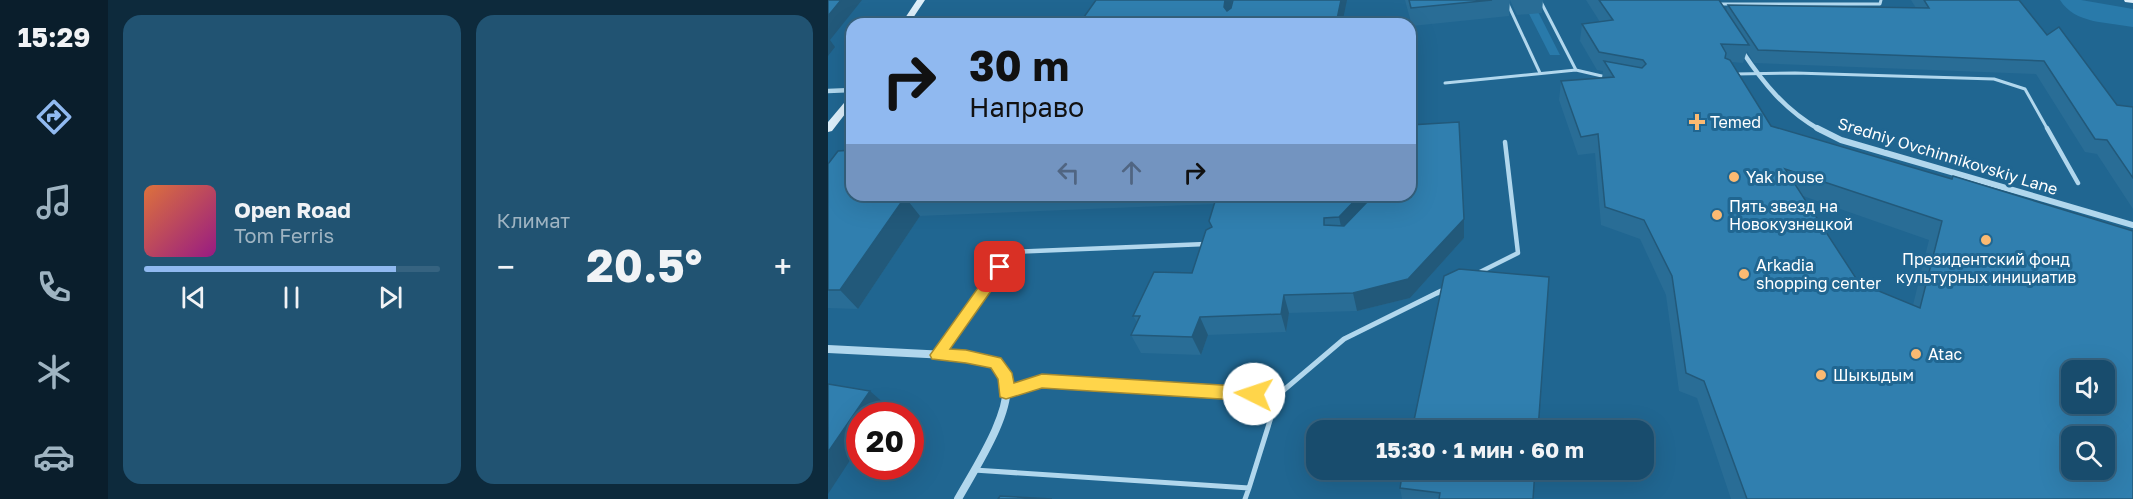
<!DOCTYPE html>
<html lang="ru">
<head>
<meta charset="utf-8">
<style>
	body { margin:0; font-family:"Golos Text",sans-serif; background:#215372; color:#f1f3f6; height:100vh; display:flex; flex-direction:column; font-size:22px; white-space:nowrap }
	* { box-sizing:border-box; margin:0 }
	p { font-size:20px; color:#9fb4c2 }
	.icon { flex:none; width:33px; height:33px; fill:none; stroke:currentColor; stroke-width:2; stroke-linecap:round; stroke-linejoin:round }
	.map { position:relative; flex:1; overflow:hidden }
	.sheet { display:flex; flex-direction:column; gap:15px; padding:15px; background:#0d2a3c; width:720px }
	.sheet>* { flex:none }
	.guide { position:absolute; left:18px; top:18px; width:570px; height:183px; border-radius:18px; box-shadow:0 6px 24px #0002,0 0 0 2px #366380; background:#90b9f0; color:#111; overflow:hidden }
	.buttons { position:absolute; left:1233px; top:360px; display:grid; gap:12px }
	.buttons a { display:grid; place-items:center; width:54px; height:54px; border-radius:12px; background:#184c6d; box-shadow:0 6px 24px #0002,0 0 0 2px #366380; font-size:30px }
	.speed { position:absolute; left:18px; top:402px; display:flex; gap:12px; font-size:30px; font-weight:700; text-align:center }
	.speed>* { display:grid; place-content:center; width:78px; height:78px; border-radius:50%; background:#184c6d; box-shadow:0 6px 24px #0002,0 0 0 2px #366380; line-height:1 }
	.speed .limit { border:9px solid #d22; background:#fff; color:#111 }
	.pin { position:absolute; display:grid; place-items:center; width:51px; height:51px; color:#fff; margin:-26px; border-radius:12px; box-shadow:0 3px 9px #0006 }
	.me { position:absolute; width:66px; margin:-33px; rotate:274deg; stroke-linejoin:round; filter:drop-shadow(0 0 4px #0008) }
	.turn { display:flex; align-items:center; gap:21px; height:126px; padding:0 24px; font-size:27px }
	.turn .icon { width:78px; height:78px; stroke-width:2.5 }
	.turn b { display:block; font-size:42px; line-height:51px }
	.lanes { display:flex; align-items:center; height:57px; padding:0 24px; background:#0003; justify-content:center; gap:30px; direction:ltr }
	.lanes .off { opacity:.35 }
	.big { font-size:45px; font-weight:700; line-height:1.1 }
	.sheet .widget { flex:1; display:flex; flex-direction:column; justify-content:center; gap:9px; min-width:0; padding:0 21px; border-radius:18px; background:#215372 }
	.song { display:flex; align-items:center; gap:18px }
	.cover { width:72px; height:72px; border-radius:9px; background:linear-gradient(135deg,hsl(20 70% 55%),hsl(310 70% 35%)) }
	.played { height:6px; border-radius:3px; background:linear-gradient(90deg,#90b9f0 85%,#366380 85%) }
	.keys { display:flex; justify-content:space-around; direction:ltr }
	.heat { display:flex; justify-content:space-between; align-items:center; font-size:33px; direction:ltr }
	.sheet .tiles { flex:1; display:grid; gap:15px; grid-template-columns:repeat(2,1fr) }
	.trip { position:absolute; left:478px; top:420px; width:348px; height:60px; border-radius:18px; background:#184c6d; box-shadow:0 6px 24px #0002,0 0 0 2px #366380; font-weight:700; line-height:60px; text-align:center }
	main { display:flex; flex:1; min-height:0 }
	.dock { display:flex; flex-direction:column; width:108px; justify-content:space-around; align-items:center; background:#0a1e2c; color:#9fb4c2 }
	.dock .icon { width:42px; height:42px }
	.dock .current { color:#90b9f0 }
	.dock b { font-size:27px; color:#f1f3f6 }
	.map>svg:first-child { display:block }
	.green { fill:#297aaa }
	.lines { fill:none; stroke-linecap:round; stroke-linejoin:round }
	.lane-far2 { stroke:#b1d7ed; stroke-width:3 }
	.lane-far1 { stroke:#b1d7ed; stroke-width:4.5 }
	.lane { stroke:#b1d7ed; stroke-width:5 }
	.street-far2 { stroke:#b1d7ed; stroke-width:4.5 }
	.street-far1 { stroke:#b1d7ed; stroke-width:6 }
	.street { stroke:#b1d7ed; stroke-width:8 }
	.secondary { fill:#ddeffa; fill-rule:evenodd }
	.wall { fill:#296d96; fill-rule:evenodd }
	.shaded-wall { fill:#22597a }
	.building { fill:#307faf; stroke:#22597a; stroke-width:1.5; fill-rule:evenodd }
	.route { fill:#ffd54a; stroke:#a68a30; stroke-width:1.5 }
	.poi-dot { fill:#fbba72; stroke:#206691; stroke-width:2 }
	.labels { text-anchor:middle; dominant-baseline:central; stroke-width:6; stroke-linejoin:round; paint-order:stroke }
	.poi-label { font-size:16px; fill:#fff; stroke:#206691; text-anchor:start }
	.street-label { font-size:16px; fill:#fff; stroke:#206691 }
</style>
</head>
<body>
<main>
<nav class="dock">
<b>15:29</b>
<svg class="icon current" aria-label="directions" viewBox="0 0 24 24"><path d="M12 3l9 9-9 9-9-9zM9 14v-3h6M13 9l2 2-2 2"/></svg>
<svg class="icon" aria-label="music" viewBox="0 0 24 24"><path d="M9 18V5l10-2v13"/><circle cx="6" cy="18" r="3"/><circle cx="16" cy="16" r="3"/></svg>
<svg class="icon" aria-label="phone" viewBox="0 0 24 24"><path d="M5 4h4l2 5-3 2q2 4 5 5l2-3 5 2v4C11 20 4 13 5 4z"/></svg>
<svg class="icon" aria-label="climate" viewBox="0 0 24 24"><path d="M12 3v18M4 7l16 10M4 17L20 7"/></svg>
<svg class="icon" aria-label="car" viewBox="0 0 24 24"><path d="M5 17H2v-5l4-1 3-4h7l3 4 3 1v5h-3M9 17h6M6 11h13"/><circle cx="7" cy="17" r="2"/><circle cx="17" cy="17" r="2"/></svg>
</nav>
<section class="sheet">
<div class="tiles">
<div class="widget">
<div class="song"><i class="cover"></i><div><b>Open Road</b><p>Tom Ferris</p></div></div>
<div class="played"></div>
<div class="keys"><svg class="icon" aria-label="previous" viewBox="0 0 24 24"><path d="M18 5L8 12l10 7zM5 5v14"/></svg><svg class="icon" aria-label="pause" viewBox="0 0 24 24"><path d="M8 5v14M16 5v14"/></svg><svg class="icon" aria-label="next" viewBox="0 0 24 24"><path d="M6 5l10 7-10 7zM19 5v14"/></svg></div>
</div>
<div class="widget"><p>Климат</p>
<div class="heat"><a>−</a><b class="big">20.5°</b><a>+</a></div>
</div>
</div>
</section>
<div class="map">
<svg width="1305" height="499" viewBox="0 0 1305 499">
	<rect width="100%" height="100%" fill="#206691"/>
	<!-- green -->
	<path class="green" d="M694 0H704L732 55H722Z
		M1232 0H1253L1305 9V27C1279 22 1247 24 1232 0Z"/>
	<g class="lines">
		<!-- lane-far2 -->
		<path class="lane-far2" d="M678 0 712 73
			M712 0 748 70 778 77
			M888 4H1052L1053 0
			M907 74 967 73 1166 79 1197 89 1220 130
			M617 83 748 70"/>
		<!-- lane-far1 -->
		<path class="lane-far1" d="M1219 128 1250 183
			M650 273 690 253 677 142
			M153 293 182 252 378 244
			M610 293 616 290"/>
		<!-- lane -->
		<path class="lane" d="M109 355 154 291
			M178 392 214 381 450 395 421 488
			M450 395 516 339 613 291
			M146 470 421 488 417 499"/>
		<!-- street-far2 -->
		<path class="street-far2" d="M914 51C936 84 957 110 992 130
			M0 91 24 90"/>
		<!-- street-far1 -->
		<path class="street-far1" d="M989 128 1013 140 1305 225"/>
		<!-- street -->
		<path class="street" d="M0 349 138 356 168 363C172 368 177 373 178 379 185 412 146 470 130 499"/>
		<!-- secondary -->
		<path class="secondary" d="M89 0H97L81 24H73Z
			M1296 0H1305V3L1297 2Z
			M24 96V105L4 131 0 132V122L21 97Z"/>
	</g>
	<!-- wall -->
	<path class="wall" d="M577 0H682L681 16 584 26Z
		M682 0H715L714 13 689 15Z
		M758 0H891L898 11 900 5 1088 8 1083 0H1191L1219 35 1289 105 1305 107V209L1269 154 1257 152 1208 74 926 63 919 51 915 63 904 62 943 126 1123 179 1125 176 1305 499H903L869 398 851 391 838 295 812 239 773 225 767 153 750 155 731 100 733 81 774 78 775 71 769 70 752 41 754 24 772 22ZM975 196 1101 240 1085 305 1031 283Z
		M0 164 24 195H538L537 204 636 219V238L582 298 529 311 461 313 458 332 380 335 373 355 313 353 303 335 309 322 305 316 364 273 383 228 381 221 386 204 92 216 30 309 0 308Z
		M572 488 705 499H574Z"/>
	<!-- shaded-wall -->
	<path class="shaded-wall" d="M13 0H34L2 40 7 47 0 56V16Z
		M397 0H404L400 24 396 7Z
		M513 0H519L514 24H508Z
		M532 195H538L536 213 515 236 511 217Z
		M77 197 92 216 30 309 12 290Z
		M636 219V238L582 298 529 311 525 293Z
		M456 295 461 313 458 332 453 314Z
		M372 317 380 335 373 355 364 337Z
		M42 391 58 405 51 416H32V445L0 494V452Z"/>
	<!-- building -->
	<path class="building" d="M0 0H13L0 16Z
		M268 0H397L396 7 399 11 403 8 405 0H513L508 24H251Z
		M581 0H664L583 8Z
		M771 0H891L921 45 893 44 898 53 897 58 902 60 943 126 1124 179 1125 176 1305 231V499H919L876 381 858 373 844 276 816 220 777 207 770 134 753 137 733 81 786 77 776 61 814 68 818 64 815 60 771 52 754 24 785 20ZM957 169 1114 221 1092 308 1031 283ZM1244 370H1276V404H1244ZM1244 436H1276V470H1244Z
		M1096 0H1191L1219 35 1231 27 1289 105 1305 107V178L1279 140 1267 139 1216 61 930 50 900 5 1101 8Z
		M631 122 636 219 580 279 525 293 456 295 453 314 372 317 364 337 303 335 312 316H305L326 272 364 273 378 230 384 227 381 221 389 195H532L511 217 496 218V225L516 226 541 200V195H582V125Z
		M24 150V195H136L77 197 12 290H0V164L10 151Z
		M631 269 721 277 710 430H584L616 276Z
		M0 384 42 391 0 452Z
		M575 470H707L705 499H611L612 493 572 488Z
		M172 496 224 499H170Z"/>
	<!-- route -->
	<path class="route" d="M172 262 177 264 179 267 177 271 122 349 138 350 173 358 184 373 186 383 214 374 426 387 431 389 434 394 431 399 426 401 214 388 178 399 172 397 170 379 163 368 138 363 104 359 102 355 167 264Z"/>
	<!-- markers -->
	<g class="poi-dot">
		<path d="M866 113h6v6h6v6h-6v6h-6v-6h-6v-6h6z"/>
		<circle cx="906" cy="177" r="6"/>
		<circle cx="889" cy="215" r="6"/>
		<circle cx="1158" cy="240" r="6"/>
		<circle cx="916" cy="274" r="6"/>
		<circle cx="1088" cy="354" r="6"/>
		<circle cx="993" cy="375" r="6"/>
	</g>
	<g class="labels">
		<!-- poi labels -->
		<g class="poi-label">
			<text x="882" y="122">Temed</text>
			<text x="918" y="177">Yak house</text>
			<text x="901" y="206">Пять звезд на<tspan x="901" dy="18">Новокузнецкой</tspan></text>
			<text x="1158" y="259" text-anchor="middle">Президентский фонд<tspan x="1158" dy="18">культурных инициатив</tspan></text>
			<text x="928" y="265">Arkadia<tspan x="928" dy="18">shopping center</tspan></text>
			<text x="1100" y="354">Atac</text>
			<text x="1005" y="375">Шыкыдым</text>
		</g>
		<!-- street labels -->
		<g class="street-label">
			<text transform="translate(1120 156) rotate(17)">Sredniy Ovchinnikovskiy Lane</text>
		</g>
	</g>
</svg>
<div class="buttons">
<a><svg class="icon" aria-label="sound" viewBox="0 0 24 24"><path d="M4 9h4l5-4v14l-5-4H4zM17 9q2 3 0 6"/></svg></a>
<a><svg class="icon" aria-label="search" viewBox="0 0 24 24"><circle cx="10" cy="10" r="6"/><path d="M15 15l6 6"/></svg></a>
</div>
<div class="speed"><div class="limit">20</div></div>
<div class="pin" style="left:172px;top:267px;background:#d93025"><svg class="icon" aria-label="arrive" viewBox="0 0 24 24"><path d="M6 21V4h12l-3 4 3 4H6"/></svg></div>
<svg class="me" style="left:426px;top:394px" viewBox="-20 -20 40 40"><circle r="19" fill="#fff"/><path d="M0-13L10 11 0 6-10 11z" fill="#ffd54a"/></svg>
<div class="trip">15:30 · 1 мин · 60 m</div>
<div class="guide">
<div class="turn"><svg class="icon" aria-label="right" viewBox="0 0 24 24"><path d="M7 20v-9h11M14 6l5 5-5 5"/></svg><div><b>30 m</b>Направо</div></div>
<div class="lanes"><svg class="icon off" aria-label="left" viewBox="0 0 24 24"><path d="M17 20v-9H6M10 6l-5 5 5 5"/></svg><svg class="icon off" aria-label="ahead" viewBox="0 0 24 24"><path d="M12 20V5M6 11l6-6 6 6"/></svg><svg class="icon" aria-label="right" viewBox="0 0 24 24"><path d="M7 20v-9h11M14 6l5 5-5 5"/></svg></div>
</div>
</div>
</main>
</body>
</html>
